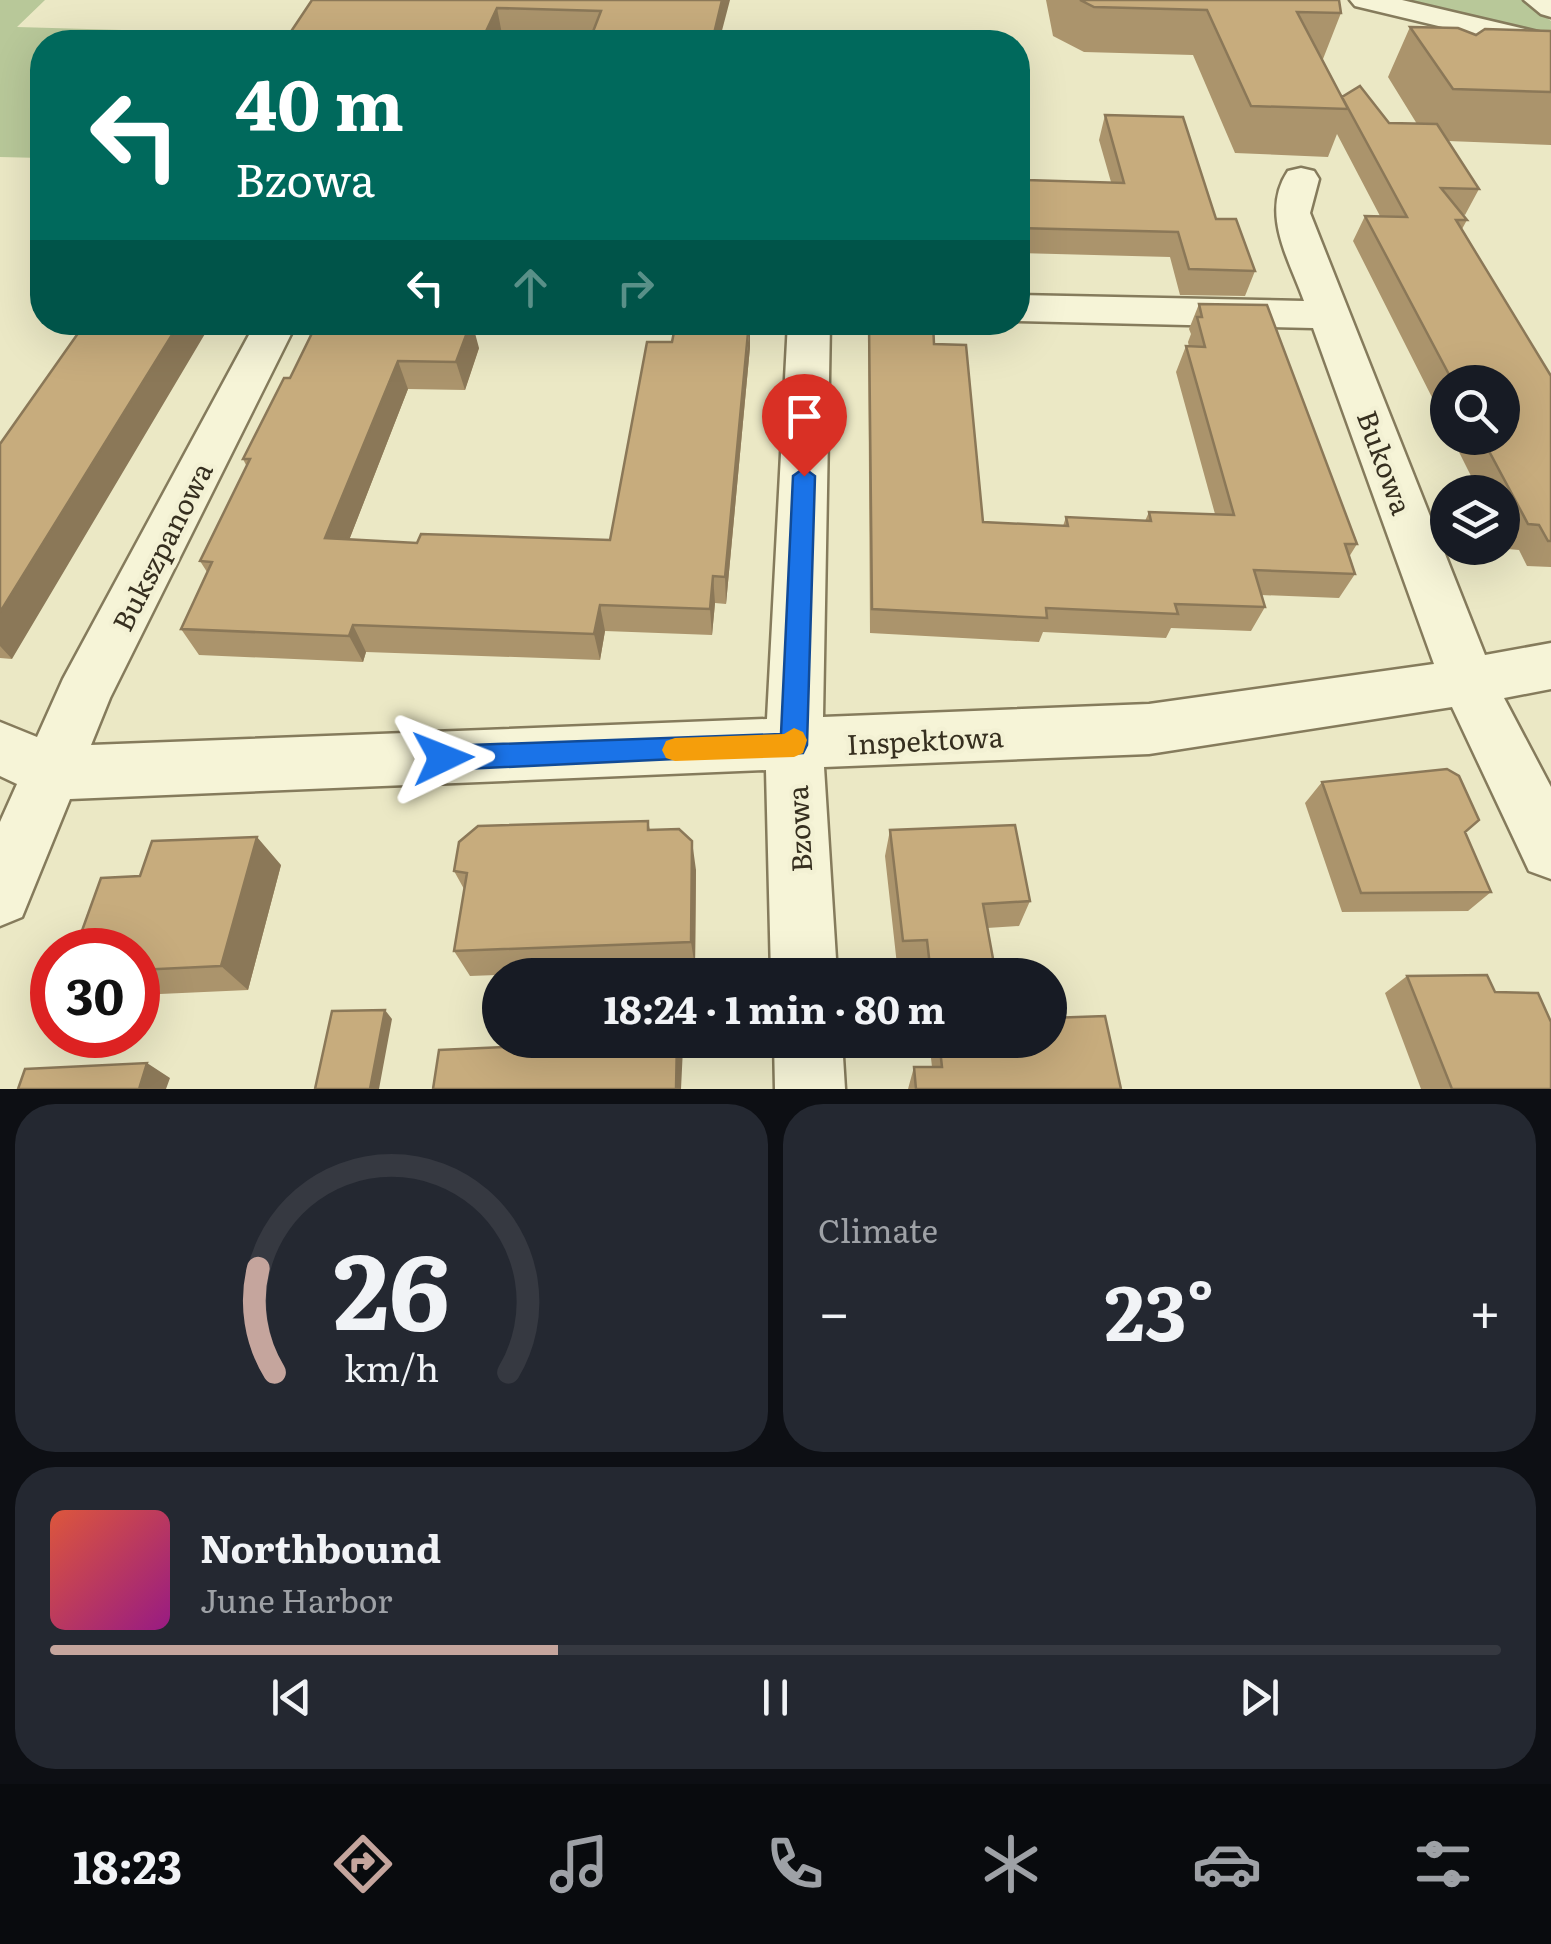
<!DOCTYPE html>
<html lang="en">
<head>
<meta charset="utf-8">
<style>
	body { margin:0; font-family:Literata,serif; background:#242831; color:#f1f3f6; height:100vh; display:flex; flex-direction:column; font-size:38px; white-space:nowrap }
	* { box-sizing:border-box; margin:0 }
	p { font-size:32px; color:#9ea1a6 }
	.icon { flex:none; width:55px; height:55px; fill:none; stroke:currentColor; stroke-width:2; stroke-linecap:round; stroke-linejoin:round }
	.map { position:relative; height:1089px; overflow:hidden }
	.details { display:flex; flex-direction:column; gap:15px; padding:15px; background:#0d0f14; flex:1 }
	.details>* { flex:none }
	.banner { position:absolute; left:30px; top:30px; width:1000px; height:305px; border-radius:40px; box-shadow:0 10px 40px #0002; background:#00695c; color:#fff; overflow:hidden }
	.controls { position:absolute; left:1430px; top:365px; display:grid; gap:20px }
	.controls a { display:grid; place-items:center; width:90px; height:90px; border-radius:50%; background:#171b24; box-shadow:0 10px 40px #0002; font-size:50px }
	.speed { position:absolute; left:30px; top:928px; display:flex; gap:20px; font-size:50px; font-weight:700; text-align:center }
	.speed>* { display:grid; place-content:center; width:130px; height:130px; border-radius:50%; background:#171b24; box-shadow:0 10px 40px #0002; line-height:1 }
	.speed .limit { border:15px solid #d22; background:#fff; color:#111 }
	.pin { position:absolute; display:grid; place-items:center; width:85px; height:85px; color:#fff; margin:-102px -42px; border-radius:50% 50% 50% 0; rotate:-45deg; box-shadow:0 0 10px #0007 }
	.pin .icon { rotate:45deg }
	.me { position:absolute; width:110px; margin:-55px; rotate:88deg; stroke-linejoin:round; filter:drop-shadow(0 0 8px #0008) }
	.turn { display:flex; align-items:center; gap:35px; height:210px; padding:0 40px; font-size:45px }
	.turn .icon { width:130px; height:130px; stroke-width:2.5 }
	.turn b { display:block; font-size:70px; line-height:85px }
	.lanes { display:flex; align-items:center; height:95px; padding:0 40px; background:#0003; justify-content:center; gap:50px; direction:ltr }
	.lanes .off { opacity:.35 }
	.big { font-size:75px; font-weight:700; line-height:1.1 }
	.details .tile { flex:1; display:flex; flex-direction:column; justify-content:center; gap:15px; min-width:0; padding:0 35px; border-radius:40px; background:#242831 }
	.details .dial { align-items:center; gap:0 }
	.dial svg { height:260px; overflow:visible; fill:none; stroke:#363941; stroke-width:7; stroke-linecap:round; text-anchor:middle }
	.dial text { fill:#f1f3f6; stroke:none }
	.song { display:flex; align-items:center; gap:30px }
	.cover { width:120px; height:120px; border-radius:15px; background:linear-gradient(135deg,hsl(10 70% 55%),hsl(310 70% 35%)) }
	.played { height:10px; border-radius:5px; background:linear-gradient(90deg,#c5a59d 35%,#363941 35%) }
	.keys { display:flex; justify-content:space-around; direction:ltr }
	.heat { display:flex; justify-content:space-between; align-items:center; font-size:55px; direction:ltr }
	.details .tiles { flex:1; display:grid; gap:15px; grid-template-columns:1fr 1fr }
	.tile:last-child { grid-column:span 2 }
	.trip { position:absolute; left:482px; top:958px; width:585px; height:100px; border-radius:50px; background:#171b24; box-shadow:0 10px 40px #0002; font-weight:700; line-height:100px; text-align:center }
	.tabs { display:flex; height:160px; justify-content:space-around; align-items:center; background:#090b0e; color:#9ea1a6 }
	.tabs .icon { width:70px; height:70px }
	.tabs .current { color:#c5a59d }
	.tabs b { font-size:45px; color:#f1f3f6 }
	.map>svg:first-child { display:block }
	.green { fill:#b8c899 }
	.lines { fill:none; stroke-linecap:round; stroke-linejoin:round }
	.street-casing { stroke:#857b5c; stroke-width:5 }
	.street { fill:#f6f4d7; fill-rule:evenodd }
	.wall { fill:#ab946c }
	.shaded-wall { fill:#8b7858 }
	.building { fill:#c7ac7d; stroke:#8b7858; stroke-width:2.5 }
	.route { fill:#1a73e8; stroke:#114b97; stroke-width:2.5 }
	.slow { fill:#f59e0b }
	.labels { text-anchor:middle; dominant-baseline:central; stroke-width:9; stroke-linejoin:round; paint-order:stroke }
	.street-label { font-size:28px; fill:#362f1f; stroke:#f3f1d4 }
</style>
</head>
<body>
<div class="map">
<svg width="1551" height="1089" viewBox="0 0 1551 1089">
	<rect width="100%" height="100%" fill="#ebe8c5"/>
	<!-- green -->
	<path class="green" d="M0 0H45L17 27 157 31 146 42H42V158L0 157Z
		M1406 0H1524L1551 21V34Z"/>
	<g class="lines">
		<defs>
			<path id="street" d="M1350 0H1402L1551 35V53L1355 6Z
				M1524 0H1551V17L1541 14Z
				M1301 168 1314 171 1319 179 1310 213 1485 655 1551 643V689L1504 698 1551 787V879L1529 871 1452 707 1149 754 824 767 837 975H771L766 770 70 799 22 917 0 926V822L17 784 0 776V722L37 737 63 679 256 322H297L110 698 91 745 767 719 788 322H830L823 717 1149 704 1434 664 1313 328 1018 321V295L1304 301C1289 259 1260 213 1288 171Z
				M774 1040H842L845 1089H775Z"/>
		</defs>
		<!-- street casing -->
		<use href="#street" class="street-casing"/>
		<!-- street -->
		<use href="#street" class="street"/>
	</g>
	<!-- wall -->
	<path class="wall" d="M312 0H730L592 36 502 34 498 42H284Z
		M1046 0H1339L1341 13 1323 59H1322L1342 97 1389 123 1417 124 1388 77 1410 27 1476 35 1551 31V145L1448 141 1479 189 1465 215 1462 214 1467 220 1462 229 1551 376V567L1527 566 1519 550 1508 549 1502 538V492H1479L1452 438H1502V382H1448V429L1353 241 1365 216H1380L1337 134 1328 157 1235 153 1193 55 1084 52 1053 36Z
		M1105 115 1216 219 1255 271 1245 296 1180 295 1170 257 1018 253V134L1026 180 1111 182 1099 140Z
		M1199 304 1357 544 1349 557 1355 574 1339 598 1261 595 1265 607 1251 631 1171 628 1166 638 1043 632 1039 642 870 633 868 322H933L934 344 983 522 1063 526 1066 517 1145 521 1149 512 1215 514 1176 372 1186 346 1189 347 1188 342 1191 334 1189 329Z
		M325 324 409 327 479 348 465 390 408 389 349 540 417 543 610 540 750 347 726 604 715 603 712 635 605 631 600 660 366 652 363 662 199 655 181 629 207 572 200 561 247 467 243 459 290 378Z
		M0 444 12 659 0 658Z
		M1322 782 1465 832 1491 892 1468 911 1342 912 1305 803Z
		M648 821 650 830 696 870 695 967 470 976 454 951 464 889 454 871Z
		M890 830 1030 901 1019 926 987 928 996 975H921L920 964 897 965 885 856Z
		M281 865 248 990 138 995V950Z
		M1407 976 1495 992 1551 1089H1421L1385 993Z
		M929 1040H1050L1121 1089H908L914 1067H932Z"/>
	<!-- shaded-wall -->
	<path class="shaded-wall" d="M722 0H730L719 42H712Z
		M497 8 502 34 498 42H481Z
		M180 322H212L12 659 0 646V612Z
		M390 322H411L397 357 388 329Z
		M471 322H472L479 348 465 390 456 362Z
		M750 322V347L726 604 725 577Z
		M398 361 408 389 339 566 325 538Z
		M713 576 715 603 712 635 710 609Z
		M600 605 605 631 600 660 594 634Z
		M353 625 366 652 363 662 349 636Z
		M257 837 281 865 248 990 221 966Z
		M692 841 696 870 695 967 691 942Z
		M385 1010 392 1019 379 1089H370Z
		M677 1040H681L683 1048 681 1089H676Z
		M147 1063 170 1078 166 1089H139Z"/>
	<!-- building -->
	<path class="building" d="M312 0H722L712 42H589L601 11 497 8 481 42H284Z
		M1080 0H1339L1341 13 1297 12 1348 109 1251 106 1207 10 1094 7Z
		M1410 27 1458 28 1476 35 1485 29 1551 31V92L1453 89Z
		M1360 86 1389 123 1437 124 1479 189 1441 188 1467 220H1456L1551 376V541H1548L1539 525 1528 524 1482 438H1502V382H1453L1365 216 1407 217 1342 97Z
		M1105 115 1183 117 1216 219H1236L1255 271 1189 269 1178 232 1018 228V134L1026 180 1124 183Z
		M1199 304 1267 305 1357 544H1345L1355 574 1254 570 1265 607 1175 604 1178 614 1046 608 1047 618 872 609 869 322H933L934 344 966 345 983 522 1068 526 1066 517 1151 521 1149 512 1234 515 1186 346 1205 347 1197 317H1202Z
		M86 322H180L0 612V444Z
		M325 322H390L388 329 446 322H471L456 362 398 361 325 538 417 543 421 534 610 540 647 342H672L676 322H749L725 577 713 576 710 609 600 605 594 634 353 625 349 636 181 629 212 562 200 561 250 459H243L284 378H290L317 323Z
		M1447 769 1459 776 1479 820 1465 832 1491 892 1361 893 1322 782Z
		M648 821V830L679 829 692 841 691 942 454 951 467 873 454 871 459 842 478 826Z
		M1015 825 1030 901 983 904 996 975H931L927 940 903 941 890 830Z
		M257 837 221 966 138 970V950H75L101 878 140 876 152 841Z
		M1487 975 1495 992 1538 993 1551 1022V1089H1452L1407 976Z
		M385 1010 370 1089H315L332 1011Z
		M1105 1016 1121 1089H916L914 1067H942L939 1040H1050V1018Z
		M552 1040H677L676 1089H433L439 1050 552 1045Z
		M147 1063 139 1089H18L25 1069Z"/>
	<!-- route -->
	<path class="route" d="M804 468 815 476 807 745 803 753 443 770 434 767 430 758 434 750 443 746 781 734 793 476Z"/>
	<!-- slow -->
	<path class="slow" d="M794 728 803 732 807 740 803 753 794 757 675 761 666 758 662 750 666 741 675 738 784 734Z"/>
	<g class="labels">
		<!-- street labels -->
		<g class="street-label">
			<text transform="translate(1386 462) rotate(70)">Bukowa</text>
			<text transform="translate(161 546) rotate(-63)">Bukszpanowa</text>
			<text transform="translate(925 739) rotate(-3)">Inspektowa</text>
			<text transform="translate(798 829) rotate(-93)">Bzowa</text>
		</g>
	</g>
</svg>
<div class="controls">
<a><svg class="icon" aria-label="search" viewBox="0 0 24 24"><circle cx="10" cy="10" r="6"/><path d="M15 15l6 6"/></svg></a>
<a><svg class="icon" aria-label="layers" viewBox="0 0 24 24"><path d="M12 4l9 5-9 5-9-5zM3 14l9 5 9-5"/></svg></a>
</div>
<div class="speed"><div class="limit">30</div></div>
<div class="pin" style="left:804px;top:476px;background:#d93025"><svg class="icon" aria-label="arrive" viewBox="0 0 24 24"><path d="M6 21V4h12l-3 4 3 4H6"/></svg></div>
<svg class="me" style="left:443px;top:758px" viewBox="-20 -20 40 40"><path d="M0-17L14 15 0 8-14 15z" fill="#1a73e8" stroke="#fff" stroke-width="4"/></svg>
<div class="trip">18:24 · 1 min · 80 m</div>
<div class="banner">
<div class="turn"><svg class="icon" aria-label="left" viewBox="0 0 24 24"><path d="M17 20v-9H6M10 6l-5 5 5 5"/></svg><div><b>40 m</b>Bzowa</div></div>
<div class="lanes"><svg class="icon" aria-label="left" viewBox="0 0 24 24"><path d="M17 20v-9H6M10 6l-5 5 5 5"/></svg><svg class="icon off" aria-label="ahead" viewBox="0 0 24 24"><path d="M12 20V5M6 11l6-6 6 6"/></svg><svg class="icon off" aria-label="right" viewBox="0 0 24 24"><path d="M7 20v-9h11M14 6l5 5-5 5"/></svg></div>
</div>
</div>
<section class="details">
<div class="tiles">
<div class="tile dial"><svg viewBox="0 0 100 80">
<path d="M14 69A42 42 0 1 1 86 69"/>
<path d="M14 69A42 42 0 0 1 9 37" stroke="#c5a59d"/>
<text x="50" y="56" font-size="32" font-weight="700">26</text>
<text x="50" y="72" font-size="11">km/h</text>
</svg></div>
<div class="tile"><p>Climate</p>
<div class="heat"><a>−</a><b class="big">23°</b><a>+</a></div>
</div>
<div class="tile">
<div class="song"><i class="cover"></i><div><b>Northbound</b><p>June Harbor</p></div></div>
<div class="played"></div>
<div class="keys"><svg class="icon" aria-label="previous" viewBox="0 0 24 24"><path d="M18 5L8 12l10 7zM5 5v14"/></svg><svg class="icon" aria-label="pause" viewBox="0 0 24 24"><path d="M8 5v14M16 5v14"/></svg><svg class="icon" aria-label="next" viewBox="0 0 24 24"><path d="M6 5l10 7-10 7zM19 5v14"/></svg></div>
</div>
</div>
</section>
<nav class="tabs">
<b>18:23</b>
<svg class="icon current" aria-label="directions" viewBox="0 0 24 24"><path d="M12 3l9 9-9 9-9-9zM9 14v-3h6M13 9l2 2-2 2"/></svg>
<svg class="icon" aria-label="music" viewBox="0 0 24 24"><path d="M9 18V5l10-2v13"/><circle cx="6" cy="18" r="3"/><circle cx="16" cy="16" r="3"/></svg>
<svg class="icon" aria-label="phone" viewBox="0 0 24 24"><path d="M5 4h4l2 5-3 2q2 4 5 5l2-3 5 2v4C11 20 4 13 5 4z"/></svg>
<svg class="icon" aria-label="climate" viewBox="0 0 24 24"><path d="M12 3v18M4 7l16 10M4 17L20 7"/></svg>
<svg class="icon" aria-label="car" viewBox="0 0 24 24"><path d="M5 17H2v-5l4-1 3-4h7l3 4 3 1v5h-3M9 17h6M6 11h13"/><circle cx="7" cy="17" r="2"/><circle cx="17" cy="17" r="2"/></svg>
<svg class="icon" aria-label="filters" viewBox="0 0 24 24"><path d="M4 7h16M4 17h16"/><circle cx="9" cy="7" r="2"/><circle cx="15" cy="17" r="2"/></svg>
</nav>
</body>
</html>
